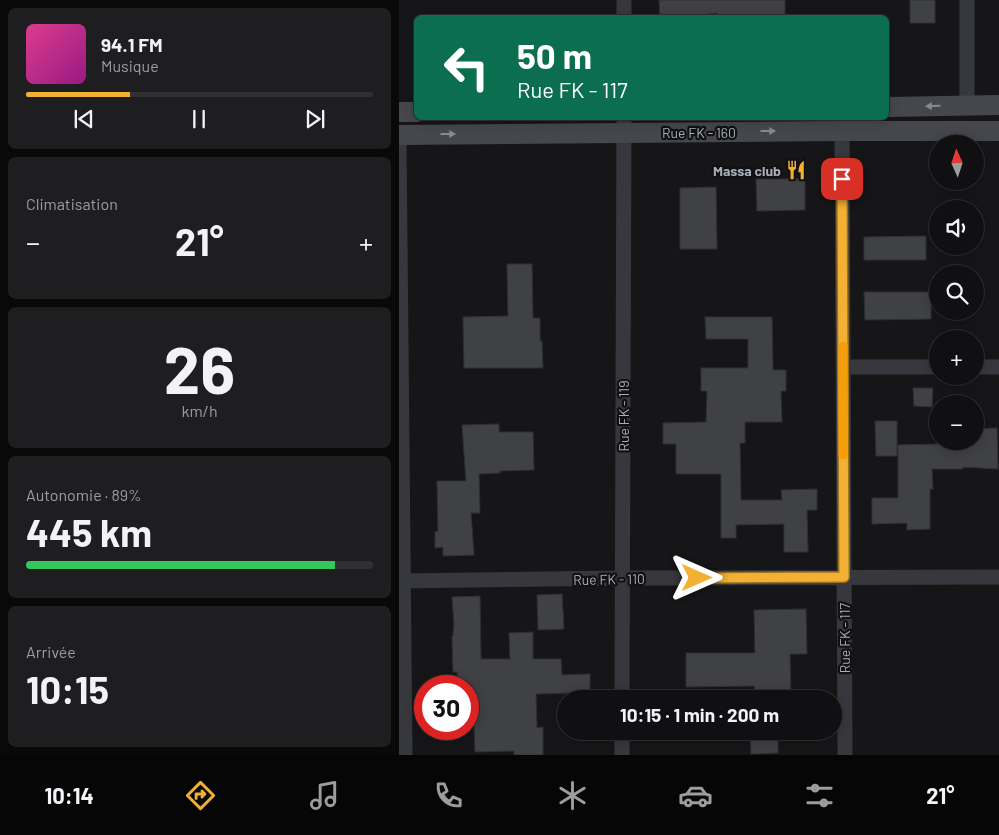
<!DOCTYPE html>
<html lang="fr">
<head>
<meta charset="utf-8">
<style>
	body { margin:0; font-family:Barlow,sans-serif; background:#1e1e20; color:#f1f3f6; height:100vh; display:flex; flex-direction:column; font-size:19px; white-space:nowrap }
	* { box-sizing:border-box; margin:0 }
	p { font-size:16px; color:#9c9d9f }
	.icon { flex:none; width:28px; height:28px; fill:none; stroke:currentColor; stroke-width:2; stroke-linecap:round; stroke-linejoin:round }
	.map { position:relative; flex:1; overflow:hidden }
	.sheet { display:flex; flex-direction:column; gap:8px; padding:8px; background:#09090a; width:399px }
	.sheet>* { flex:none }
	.hud { position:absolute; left:15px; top:15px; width:475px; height:105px; border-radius:8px; box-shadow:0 2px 12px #0003,0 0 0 1px #303032; background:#0b6e4f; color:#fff; overflow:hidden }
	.needle { width:32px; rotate:357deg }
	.fabs { position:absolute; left:530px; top:135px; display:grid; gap:10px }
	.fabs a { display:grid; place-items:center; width:55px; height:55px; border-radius:50%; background:#101012; box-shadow:0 2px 12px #0003,0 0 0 1px #303032; font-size:25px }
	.speed { position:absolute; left:15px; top:675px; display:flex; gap:10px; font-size:25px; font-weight:700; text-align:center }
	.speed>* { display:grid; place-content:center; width:65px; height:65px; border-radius:50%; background:#101012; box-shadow:0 2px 12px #0003,0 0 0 1px #303032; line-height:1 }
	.speed .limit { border:8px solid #d22; background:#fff; color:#111 }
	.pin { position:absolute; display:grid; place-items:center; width:42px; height:42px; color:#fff; margin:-21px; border-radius:10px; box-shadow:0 2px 8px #0006 }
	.me { position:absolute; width:55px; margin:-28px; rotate:90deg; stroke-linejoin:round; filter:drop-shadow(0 0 4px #0008) }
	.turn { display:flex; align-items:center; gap:18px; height:105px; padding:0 20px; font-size:22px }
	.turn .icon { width:65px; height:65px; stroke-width:2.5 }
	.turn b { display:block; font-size:35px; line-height:42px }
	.big { font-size:38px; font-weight:700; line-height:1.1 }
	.sheet .tile { flex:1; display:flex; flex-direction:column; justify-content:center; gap:8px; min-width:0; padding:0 18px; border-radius:8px; background:#1e1e20 }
	.sheet .dial { align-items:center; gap:0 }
	.dial b { font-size:65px; line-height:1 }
	.song { display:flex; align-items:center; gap:15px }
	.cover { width:60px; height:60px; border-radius:8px; background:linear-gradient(135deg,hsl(330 70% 55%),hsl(310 70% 35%)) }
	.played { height:5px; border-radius:2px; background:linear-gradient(90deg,#f2b134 30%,#303032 30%) }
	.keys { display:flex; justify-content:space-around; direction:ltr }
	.heat { display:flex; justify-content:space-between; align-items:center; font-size:28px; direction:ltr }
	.charge { height:8px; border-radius:4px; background:linear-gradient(90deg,#34c759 89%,#303032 0) }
	.trip { position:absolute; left:158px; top:690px; width:285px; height:50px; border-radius:25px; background:#101012; box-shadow:0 2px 12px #0003,0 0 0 1px #303032; font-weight:700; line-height:50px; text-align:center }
	.tab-bar { display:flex; height:80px; justify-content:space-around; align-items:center; background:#060607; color:#9c9d9f }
	.tab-bar .icon { width:35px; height:35px }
	.tab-bar .current { color:#f2b134 }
	.tab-bar b { font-size:22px; color:#f1f3f6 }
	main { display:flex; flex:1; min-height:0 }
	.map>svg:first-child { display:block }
	.building { fill:#404145; stroke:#303034 }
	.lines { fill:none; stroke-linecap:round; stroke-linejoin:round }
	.street { stroke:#37383d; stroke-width:15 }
	.secondary { stroke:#45474d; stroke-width:20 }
	.oneway { fill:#858993 }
	.route-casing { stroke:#9d7322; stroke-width:12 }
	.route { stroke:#f2b134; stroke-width:9 }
	.slow { stroke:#f59e0b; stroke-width:9 }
	.labels { text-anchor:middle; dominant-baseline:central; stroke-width:4.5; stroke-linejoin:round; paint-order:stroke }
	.street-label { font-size:14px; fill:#a8adb8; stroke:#111113 }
	.poi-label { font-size:14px; font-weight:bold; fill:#a8adb8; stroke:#111113; text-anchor:end }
</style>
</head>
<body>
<main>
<section class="sheet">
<div class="tile">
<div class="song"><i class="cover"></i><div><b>94.1 FM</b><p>Musique</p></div></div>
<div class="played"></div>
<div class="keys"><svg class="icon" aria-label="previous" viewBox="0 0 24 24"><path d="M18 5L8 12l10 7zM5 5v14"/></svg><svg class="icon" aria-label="pause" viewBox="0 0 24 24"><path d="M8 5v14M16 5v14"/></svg><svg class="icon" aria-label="next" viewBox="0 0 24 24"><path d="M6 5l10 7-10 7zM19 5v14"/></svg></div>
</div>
<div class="tile"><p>Climatisation</p>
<div class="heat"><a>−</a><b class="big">21°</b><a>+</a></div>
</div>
<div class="tile dial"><b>26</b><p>km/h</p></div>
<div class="tile"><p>Autonomie · 89%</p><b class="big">445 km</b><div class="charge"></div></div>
<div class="tile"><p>Arrivée</p><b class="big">10:15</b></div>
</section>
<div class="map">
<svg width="601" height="755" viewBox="0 0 601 755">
	<rect width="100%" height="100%" fill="#161618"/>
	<!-- building -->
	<path class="building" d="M260 0H386V18H318V13L273 18H261Z
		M511 0H536V23H511Z
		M357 179H406V210L358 211Z
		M317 187 318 249H281V188Z
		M527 236V260H465V237Z
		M108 264H133L134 318H141V341H143L144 368H65L64 317 109 316Z
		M465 292H532V319L466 320Z
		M306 317H373L374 370H387V391H382L383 422H346V443H341L342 500H383L382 490 418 489V510H408L409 552H385V524L337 525V538H322V474H277V444H264V423L307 422 308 391H302V368H349V339H307Z
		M514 388H534L533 407 515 406Z
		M476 421H498V456H477Z
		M100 424V432H134L135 470 101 471V473L80 474 81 513H72L75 555 44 556V547L36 548V532L39 531 38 481H67L63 425Z
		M598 428 599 469 564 467V469H533L534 489H531V529L508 530V523L473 524V498H499V445L538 444V441H576V429Z
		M163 594 165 629 139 630 138 595Z
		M81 596 82 659H111L110 633 134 632V659H162L163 675 191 674V699H171V693L137 694 138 728 144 727V755H115V751L76 752 75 724H69V686H59L58 672H54L53 636H54L55 624 53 597Z
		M407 609 408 654H391L392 697 356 698 355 686 287 687V653H356L355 610Z
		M351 731H379V753L352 754Z"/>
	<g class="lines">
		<!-- street -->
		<path class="street" d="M225 0V18
			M568 0V105
			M443 131 446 755
			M0 140 6 755
			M444 367H539
			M576 367H601
			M0 581 224 578 601 577
			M223 699 225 118
			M223 755V731"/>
		<!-- secondary -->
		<path class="secondary" d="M488 107 601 105
			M0 112H18
			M0 135 443 131H601"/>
	</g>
	<!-- one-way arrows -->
	<defs><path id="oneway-solid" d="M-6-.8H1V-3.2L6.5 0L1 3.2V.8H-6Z" transform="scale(1.25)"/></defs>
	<g class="oneway">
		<use href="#oneway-solid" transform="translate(534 106) rotate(179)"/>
		<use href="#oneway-solid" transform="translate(369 131)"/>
		<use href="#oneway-solid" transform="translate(49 134)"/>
	</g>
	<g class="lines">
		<defs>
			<path id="route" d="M298 578 445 577 443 179"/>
		</defs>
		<!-- route casing -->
		<use href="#route" class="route-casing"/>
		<!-- route -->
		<use href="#route" class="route"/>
		<!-- slow -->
		<path class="slow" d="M444 346V455"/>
	</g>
	<!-- icons -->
	<defs>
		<symbol id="restaurant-bare" viewBox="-9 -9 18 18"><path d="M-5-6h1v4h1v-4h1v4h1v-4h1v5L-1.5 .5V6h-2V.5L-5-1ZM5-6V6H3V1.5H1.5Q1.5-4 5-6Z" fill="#f2b134" stroke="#111113" stroke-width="2.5" paint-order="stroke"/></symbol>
	</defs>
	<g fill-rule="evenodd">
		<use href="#restaurant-bare" x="383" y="156" width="28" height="28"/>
	</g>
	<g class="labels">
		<!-- street labels -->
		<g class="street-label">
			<text x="300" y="132">Rue FK - 160</text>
			<text transform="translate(224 416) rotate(-90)">Rue FK - 119</text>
			<text transform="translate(210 579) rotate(-1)">Rue FK - 110</text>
			<text transform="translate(445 638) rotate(-90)">Rue FK - 117</text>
		</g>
		<!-- poi labels -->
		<g class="poi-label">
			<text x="382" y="170">Massa club</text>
		</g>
	</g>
</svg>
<div class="fabs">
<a><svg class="needle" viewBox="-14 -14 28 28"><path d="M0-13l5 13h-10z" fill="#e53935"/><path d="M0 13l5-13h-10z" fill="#9c9d9f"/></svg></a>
<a><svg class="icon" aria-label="sound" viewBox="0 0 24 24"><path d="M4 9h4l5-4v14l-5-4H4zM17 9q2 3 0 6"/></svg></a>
<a><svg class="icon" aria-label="search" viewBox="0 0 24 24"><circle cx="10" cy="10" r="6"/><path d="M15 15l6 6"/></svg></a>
<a>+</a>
<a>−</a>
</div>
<div class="speed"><div class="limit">30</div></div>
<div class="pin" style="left:443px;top:179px;background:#d93025"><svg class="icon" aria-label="arrive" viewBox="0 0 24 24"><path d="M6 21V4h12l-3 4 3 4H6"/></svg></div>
<svg class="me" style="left:298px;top:578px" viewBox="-20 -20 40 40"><path d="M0-17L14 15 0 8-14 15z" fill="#f2b134" stroke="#fff" stroke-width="4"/></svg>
<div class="trip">10:15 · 1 min · 200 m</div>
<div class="hud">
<div class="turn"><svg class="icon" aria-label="left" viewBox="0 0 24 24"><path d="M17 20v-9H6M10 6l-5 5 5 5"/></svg><div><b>50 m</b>Rue FK - 117</div></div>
</div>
</div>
</main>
<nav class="tab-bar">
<b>10:14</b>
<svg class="icon current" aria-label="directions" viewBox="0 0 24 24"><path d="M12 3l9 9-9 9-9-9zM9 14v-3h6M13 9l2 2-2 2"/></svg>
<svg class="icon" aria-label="music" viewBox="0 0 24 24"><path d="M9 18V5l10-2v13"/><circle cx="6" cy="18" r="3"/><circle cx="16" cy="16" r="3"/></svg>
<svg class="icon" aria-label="phone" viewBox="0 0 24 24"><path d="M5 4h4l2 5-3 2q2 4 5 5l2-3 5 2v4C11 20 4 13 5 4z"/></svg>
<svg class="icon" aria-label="climate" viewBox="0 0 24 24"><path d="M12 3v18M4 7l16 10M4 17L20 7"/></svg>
<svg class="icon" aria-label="car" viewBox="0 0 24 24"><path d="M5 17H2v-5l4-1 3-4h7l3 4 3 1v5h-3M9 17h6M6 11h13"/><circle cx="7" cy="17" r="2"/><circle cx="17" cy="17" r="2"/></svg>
<svg class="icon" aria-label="filters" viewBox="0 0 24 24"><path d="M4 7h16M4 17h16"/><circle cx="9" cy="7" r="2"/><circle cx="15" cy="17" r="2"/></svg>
<b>21°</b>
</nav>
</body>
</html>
